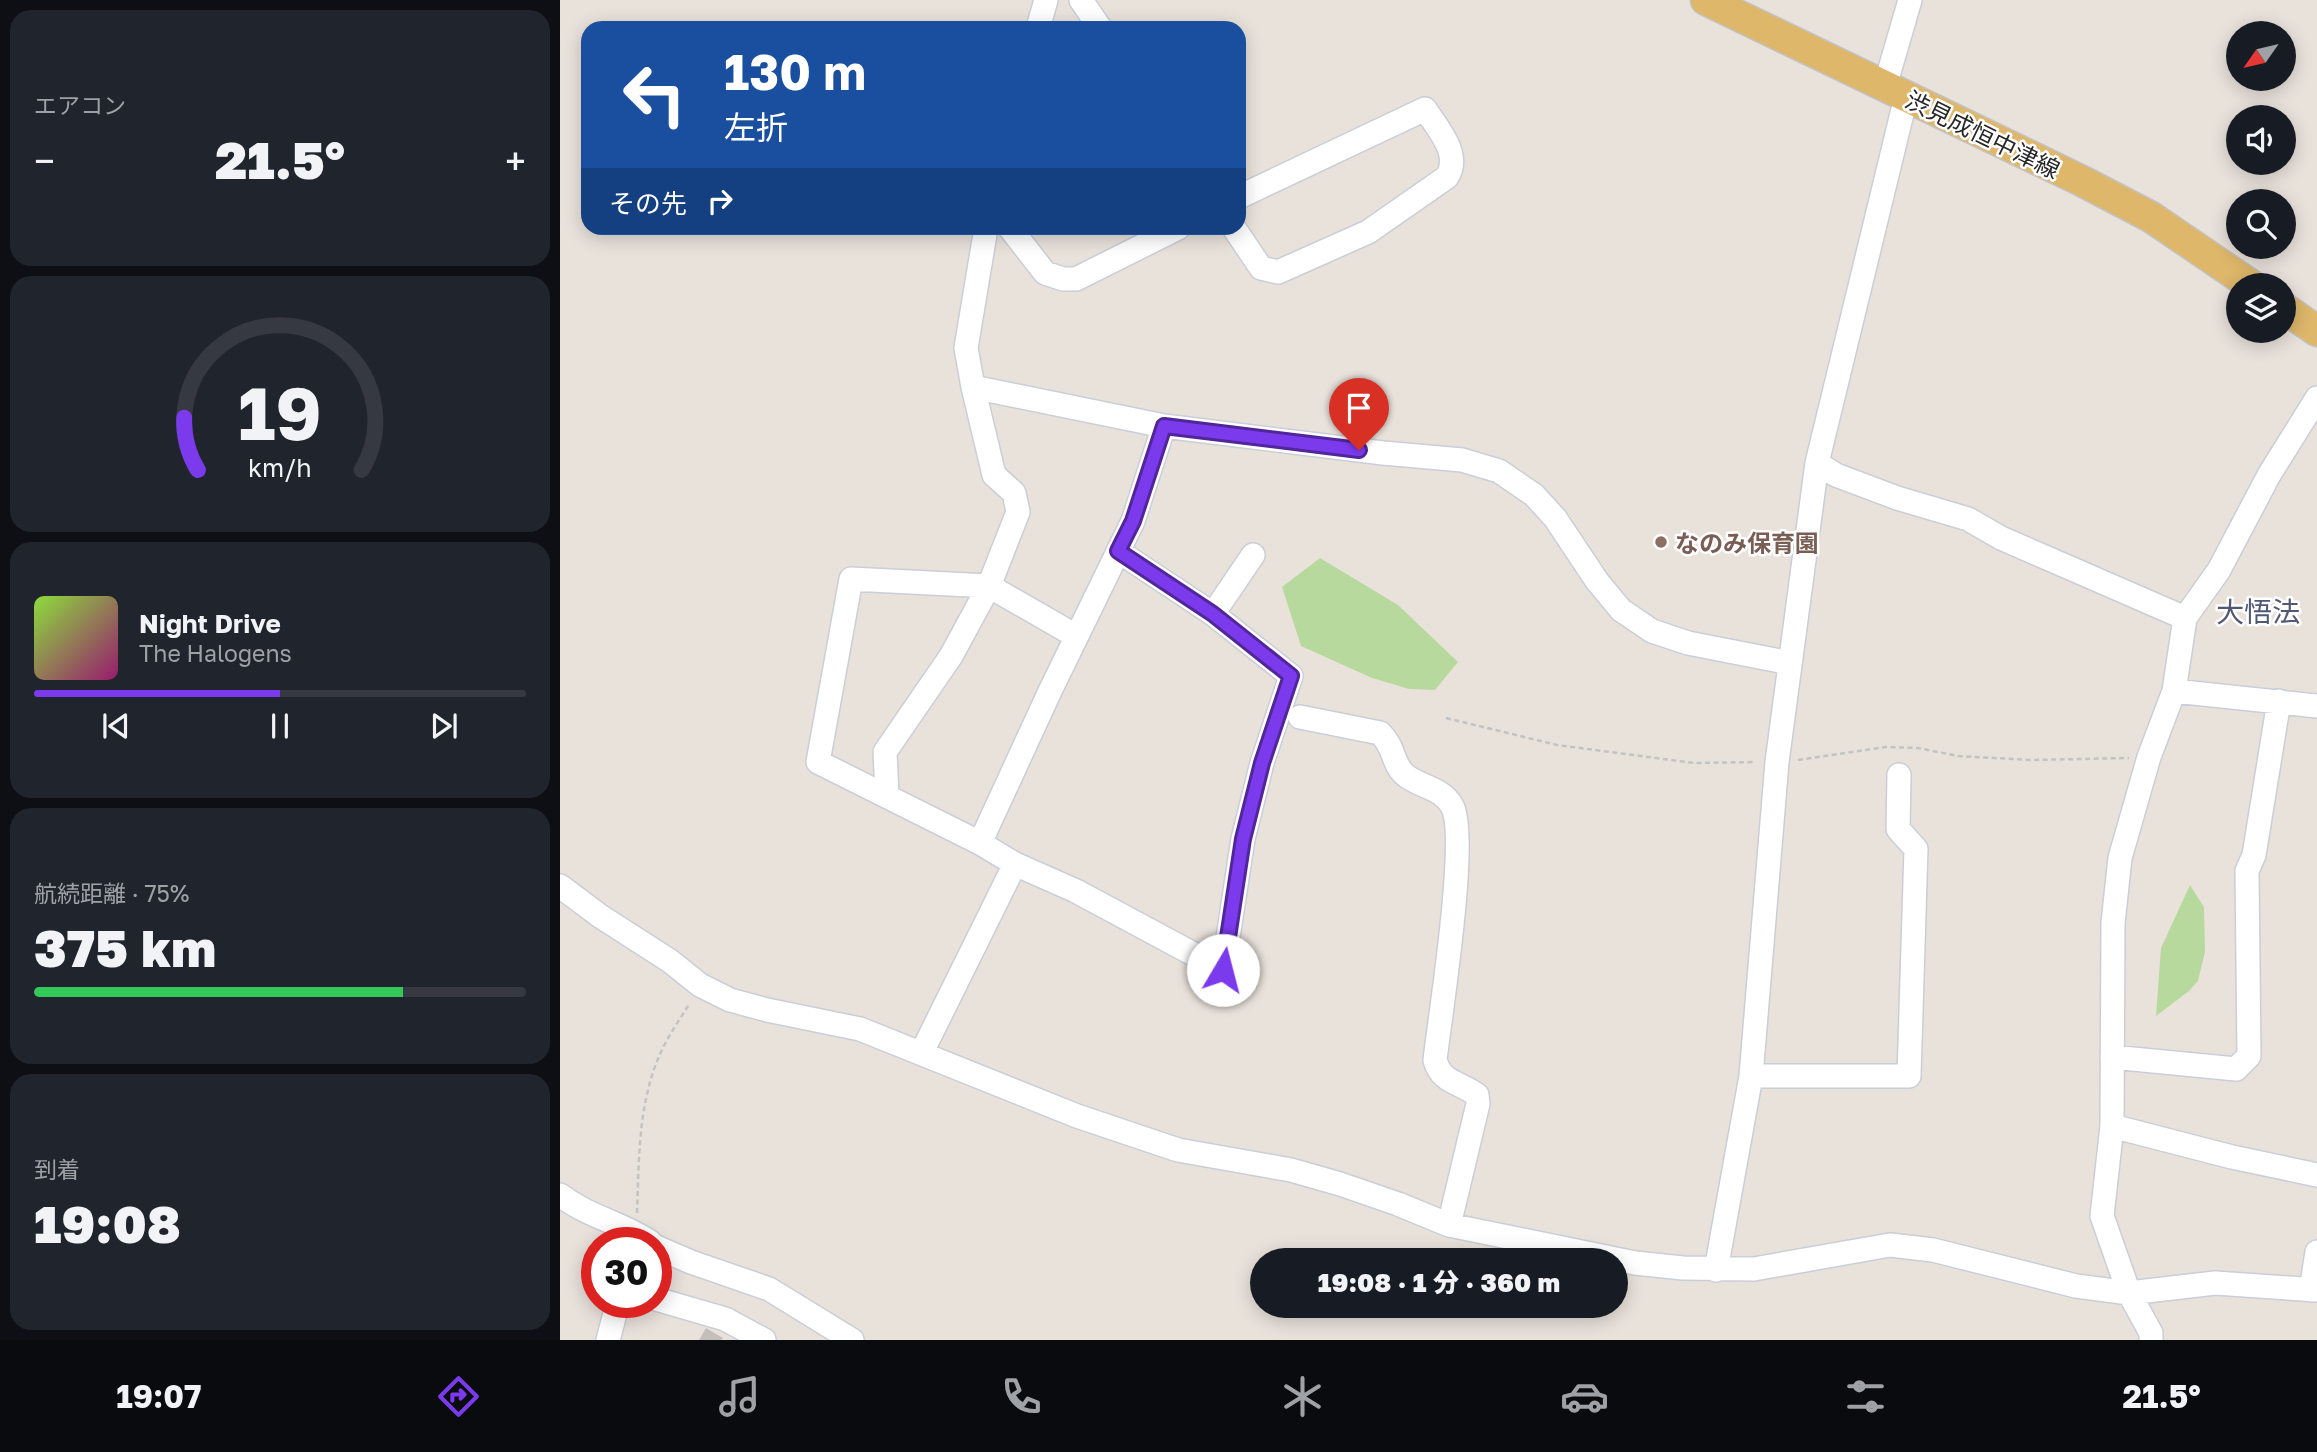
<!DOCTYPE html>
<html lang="ja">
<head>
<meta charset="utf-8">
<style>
	body { margin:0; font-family:"Golos Text","Noto Sans JP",sans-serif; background:#20242c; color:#f1f3f6; height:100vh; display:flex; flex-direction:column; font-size:26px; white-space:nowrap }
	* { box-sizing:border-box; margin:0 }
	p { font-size:23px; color:#9ea1a6 }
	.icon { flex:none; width:38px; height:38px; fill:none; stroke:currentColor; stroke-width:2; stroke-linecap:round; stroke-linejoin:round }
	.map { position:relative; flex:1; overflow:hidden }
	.details { display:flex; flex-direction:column; gap:10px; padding:10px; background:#0d0f14; width:560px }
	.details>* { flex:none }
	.guide { position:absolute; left:21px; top:21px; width:665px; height:214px; border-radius:21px; box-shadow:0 4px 18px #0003; background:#1a4fa0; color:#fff; overflow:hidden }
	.needle { width:46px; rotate:236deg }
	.tools { position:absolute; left:1666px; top:21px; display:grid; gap:14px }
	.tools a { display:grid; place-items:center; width:70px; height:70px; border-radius:50%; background:#171b24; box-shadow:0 4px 18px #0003; font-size:35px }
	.speed { position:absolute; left:21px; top:1227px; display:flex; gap:14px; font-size:35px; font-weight:700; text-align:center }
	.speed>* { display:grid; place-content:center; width:91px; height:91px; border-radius:50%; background:#171b24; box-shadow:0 4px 18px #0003; line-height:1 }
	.speed .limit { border:10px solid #d22; background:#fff; color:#111 }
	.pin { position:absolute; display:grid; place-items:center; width:60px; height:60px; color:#fff; margin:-72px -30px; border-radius:50% 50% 50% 0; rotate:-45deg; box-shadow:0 0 7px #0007 }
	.pin .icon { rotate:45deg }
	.me { position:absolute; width:77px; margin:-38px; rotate:8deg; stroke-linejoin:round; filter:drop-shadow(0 0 5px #0008) }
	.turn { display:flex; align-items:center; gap:24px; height:147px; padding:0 28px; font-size:32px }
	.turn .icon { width:91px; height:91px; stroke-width:2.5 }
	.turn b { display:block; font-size:49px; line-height:60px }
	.then { display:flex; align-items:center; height:66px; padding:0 28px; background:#0003; gap:14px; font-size:26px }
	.big { font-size:52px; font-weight:800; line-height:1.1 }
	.details .tile { flex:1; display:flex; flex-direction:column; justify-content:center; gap:10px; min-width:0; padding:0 24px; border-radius:21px; background:#20242c }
	.details .dial { align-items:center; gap:0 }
	.dial svg { height:182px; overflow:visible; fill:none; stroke:#363941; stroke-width:7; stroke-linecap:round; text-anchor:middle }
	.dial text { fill:#f1f3f6; stroke:none }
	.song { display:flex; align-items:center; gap:21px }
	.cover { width:84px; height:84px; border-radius:10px; background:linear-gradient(135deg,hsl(90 70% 55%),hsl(320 70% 35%)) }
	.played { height:7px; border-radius:4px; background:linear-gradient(90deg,#7c3aed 50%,#363941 50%) }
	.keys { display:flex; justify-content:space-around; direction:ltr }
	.heat { display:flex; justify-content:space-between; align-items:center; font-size:38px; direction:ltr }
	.charge { height:10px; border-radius:5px; background:linear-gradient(90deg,#34c759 75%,#363941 0) }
	.trip { position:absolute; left:690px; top:1248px; width:378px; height:70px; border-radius:35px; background:#171b24; box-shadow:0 4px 18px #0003; font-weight:800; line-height:70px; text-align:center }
	.tabs { display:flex; height:112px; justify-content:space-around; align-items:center; background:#090b0e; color:#9ea1a6 }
	.tabs .icon { width:49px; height:49px }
	.tabs .on { color:#7c3aed }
	.tabs b { font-size:32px; color:#f1f3f6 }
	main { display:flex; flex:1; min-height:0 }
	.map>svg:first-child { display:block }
	.green { fill:#b8d99e }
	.building { fill:#c4bfbb }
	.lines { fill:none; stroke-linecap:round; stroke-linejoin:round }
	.minor-casing { stroke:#caced8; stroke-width:26 }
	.major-casing { stroke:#c3c3c3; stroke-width:33 }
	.path { stroke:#c3c3c3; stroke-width:2.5; stroke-dasharray:5 3.5; stroke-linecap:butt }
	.minor { stroke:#fff; stroke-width:23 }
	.major { stroke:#deb76b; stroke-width:30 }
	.route-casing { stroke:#51269a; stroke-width:18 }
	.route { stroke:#7c3aed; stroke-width:12 }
	.education-dot { fill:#8d6e63; stroke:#fff; stroke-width:2.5 }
	.labels { text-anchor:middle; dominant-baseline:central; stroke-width:5; stroke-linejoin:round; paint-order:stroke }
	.street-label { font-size:24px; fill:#282828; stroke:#fff }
	.education-label { font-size:24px; font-weight:bold; fill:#785e54; stroke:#fff; text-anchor:start }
	.quarter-label { font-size:28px; fill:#4f5973; stroke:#fff }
</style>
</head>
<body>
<main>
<section class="details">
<div class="tile"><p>エアコン</p>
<div class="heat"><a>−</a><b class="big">21.5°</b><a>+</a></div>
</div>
<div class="tile dial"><svg viewBox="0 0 100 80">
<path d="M14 69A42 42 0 1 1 86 69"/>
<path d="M14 69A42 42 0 0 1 8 46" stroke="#7c3aed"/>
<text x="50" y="56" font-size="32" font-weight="700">19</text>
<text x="50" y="72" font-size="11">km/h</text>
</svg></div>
<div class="tile">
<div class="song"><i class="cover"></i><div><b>Night Drive</b><p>The Halogens</p></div></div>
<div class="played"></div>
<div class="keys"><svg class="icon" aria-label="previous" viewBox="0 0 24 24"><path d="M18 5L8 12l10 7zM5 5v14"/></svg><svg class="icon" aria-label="pause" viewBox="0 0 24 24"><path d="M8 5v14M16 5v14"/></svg><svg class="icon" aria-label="next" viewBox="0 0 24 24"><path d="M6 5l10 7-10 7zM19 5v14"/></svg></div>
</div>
<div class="tile"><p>航続距離 · 75%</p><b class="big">375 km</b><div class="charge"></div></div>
<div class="tile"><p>到着</p><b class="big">19:08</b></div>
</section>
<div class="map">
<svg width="1757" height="1340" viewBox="0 0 1757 1340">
	<rect width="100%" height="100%" fill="#e9e2db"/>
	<!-- green -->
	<path class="green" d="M760 558 838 605 898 662 875 690 849 689 812 678 741 646 722 587Z
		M1630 885 1644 907 1645 952 1638 981 1629 991 1596 1016 1601 948Z"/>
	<!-- building -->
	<path class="building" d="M146 1328 163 1338 161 1340H139Z"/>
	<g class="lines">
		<defs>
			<path id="minor" d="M521 0 540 28
				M478 28 486 0
				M1325 86 1350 0
				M450 228 485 273 503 279H516L618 228
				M674 228 701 268 718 272 808 232 887 177C902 154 877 128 865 109L679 197
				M413 387 604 426 823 453 902 460 939 471 974 495 995 518 1037 581 1061 610 1092 631 1128 643 1230 663
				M1257 463 1276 475 1337 498 1408 519 1441 538 1625 618
				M653 614 693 555
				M516 636 429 586 291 579 258 762 420 843 455 864 516 891 663 970 683 839 702 763 731 676 653 614 558 551
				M1614 691 1757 706
				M740 717 820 733C835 747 832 763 844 774 858 787 882 787 892 806 909 836 880 1016 875 1060 881 1083 900 1082 917 1095L918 1104 889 1225
				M327 795 325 752 391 656 429 586 458 512 454 493 434 475 413 387 406 348 426 228
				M420 843 491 689 573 521 604 426
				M0 886 40 916 110 961 140 985 170 1000 207 1010 300 1029 517 1116 618 1150 731 1170 780 1184 838 1204 889 1225 1075 1263 1123 1268 1194 1269 1330 1245 1373 1250 1516 1286 1569 1293 1655 1283 1757 1290
				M362 1052 455 864
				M1552 1057 1676 1069 1689 1056 1687 871 1694 855 1719 701
				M1191 1076H1349L1356 849 1338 829 1339 775
				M1552 1126 1672 1157 1757 1175
				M0 1195C30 1218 61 1222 90 1242
				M96 1247 131 1262 209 1289 292 1340
				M1156 1270 1191 1076 1217 762 1257 463 1346 97
				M1751 1290 1757 1252
				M96 1299 165 1319 204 1340
				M48 1340 58 1302
				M1591 1340V1333L1569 1293 1542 1216 1552 1126 1553 923 1560 858 1589 757 1614 691 1625 618 1659 570 1709 475 1757 398"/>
			<path id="major" d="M1146 0 1522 181 1591 217 1691 285
				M1724 308 1757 331"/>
		</defs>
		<!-- minor casing -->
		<use href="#minor" class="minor-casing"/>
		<!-- major casing -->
		<use href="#major" class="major-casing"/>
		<!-- path -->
		<path class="path" d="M886 718 997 745 1134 763 1196 762
			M1238 760 1326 747 1358 748 1398 756 1470 760 1569 758
			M77 1213C79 1159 78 1104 100 1054 108 1036 120 1019 130 1003"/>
		<!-- minor -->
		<use href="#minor" class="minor"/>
		<!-- major -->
		<use href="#major" class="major"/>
	</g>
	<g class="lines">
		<defs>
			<path id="route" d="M663 970 683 839 702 763 731 676 653 614 558 551 573 521 604 426 799 450"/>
		</defs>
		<!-- route casing -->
		<use href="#route" class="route-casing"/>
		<!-- route -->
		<use href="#route" class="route"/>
	</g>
	<!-- markers -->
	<circle class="education-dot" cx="1101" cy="542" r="7"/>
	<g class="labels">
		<!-- street labels -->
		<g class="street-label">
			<text transform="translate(1423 134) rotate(26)">渋見成恒中津線</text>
		</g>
		<!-- education labels -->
		<g class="education-label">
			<text x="1115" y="542">なのみ保育園</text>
		</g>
		<!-- quarter labels -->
		<g class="quarter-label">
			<text x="1698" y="611">大悟法</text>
		</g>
	</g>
</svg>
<div class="tools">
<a><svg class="needle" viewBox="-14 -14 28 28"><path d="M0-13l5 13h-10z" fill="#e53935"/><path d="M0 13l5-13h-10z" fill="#9ea1a6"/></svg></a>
<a><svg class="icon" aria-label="sound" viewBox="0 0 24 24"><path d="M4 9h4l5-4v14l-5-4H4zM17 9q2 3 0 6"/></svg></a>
<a><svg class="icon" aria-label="search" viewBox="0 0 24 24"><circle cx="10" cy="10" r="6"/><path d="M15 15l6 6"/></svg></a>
<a><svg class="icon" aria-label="layers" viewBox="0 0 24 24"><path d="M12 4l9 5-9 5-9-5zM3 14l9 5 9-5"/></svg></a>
</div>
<div class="speed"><div class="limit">30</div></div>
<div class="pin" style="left:799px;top:450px;background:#d93025"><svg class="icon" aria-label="arrive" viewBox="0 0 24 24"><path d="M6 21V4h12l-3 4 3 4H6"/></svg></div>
<svg class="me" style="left:663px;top:970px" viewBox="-20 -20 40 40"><circle r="19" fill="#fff"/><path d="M0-13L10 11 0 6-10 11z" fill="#7c3aed"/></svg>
<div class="trip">19:08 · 1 分 · 360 m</div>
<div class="guide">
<div class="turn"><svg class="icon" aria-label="left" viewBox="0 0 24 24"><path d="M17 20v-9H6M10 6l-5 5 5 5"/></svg><div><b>130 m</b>左折</div></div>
<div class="then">その先<svg class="icon" aria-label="right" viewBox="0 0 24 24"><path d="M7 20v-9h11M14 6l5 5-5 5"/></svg></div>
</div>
</div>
</main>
<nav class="tabs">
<b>19:07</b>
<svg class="icon on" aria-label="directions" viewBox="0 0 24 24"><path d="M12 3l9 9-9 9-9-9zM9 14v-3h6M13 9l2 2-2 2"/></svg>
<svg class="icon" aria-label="music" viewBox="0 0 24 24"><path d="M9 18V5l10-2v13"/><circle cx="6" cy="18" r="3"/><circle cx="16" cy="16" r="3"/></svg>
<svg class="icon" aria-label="phone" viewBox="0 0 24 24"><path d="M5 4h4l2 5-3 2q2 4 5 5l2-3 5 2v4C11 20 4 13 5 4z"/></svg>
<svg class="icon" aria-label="climate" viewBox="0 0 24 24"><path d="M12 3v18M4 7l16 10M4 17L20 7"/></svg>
<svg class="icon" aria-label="car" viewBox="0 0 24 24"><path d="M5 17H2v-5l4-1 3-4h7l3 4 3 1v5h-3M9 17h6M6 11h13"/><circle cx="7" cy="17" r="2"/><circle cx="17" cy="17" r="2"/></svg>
<svg class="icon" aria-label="filters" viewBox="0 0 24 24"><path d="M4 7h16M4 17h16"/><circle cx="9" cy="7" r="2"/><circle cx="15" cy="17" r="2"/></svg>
<b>21.5°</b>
</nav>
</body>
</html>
